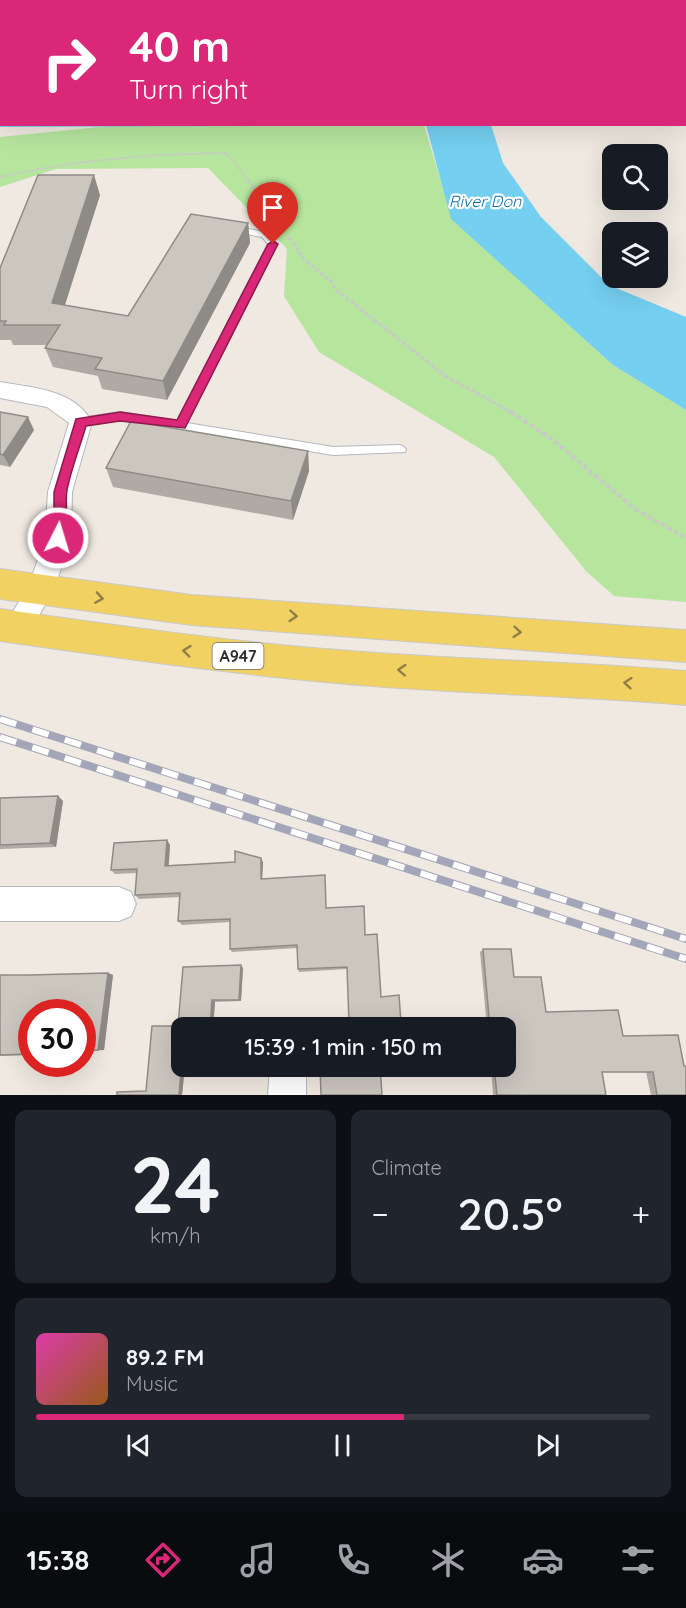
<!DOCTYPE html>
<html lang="en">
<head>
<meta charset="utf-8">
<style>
	body { margin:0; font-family:Quicksand,sans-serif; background:#20242c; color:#f1f3f6; height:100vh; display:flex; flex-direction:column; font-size:22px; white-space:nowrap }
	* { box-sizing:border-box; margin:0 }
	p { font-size:20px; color:#9ea1a6 }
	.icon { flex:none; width:33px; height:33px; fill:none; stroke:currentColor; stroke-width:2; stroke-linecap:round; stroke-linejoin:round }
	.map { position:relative; height:1095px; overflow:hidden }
	.side { display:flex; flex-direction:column; gap:15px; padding:15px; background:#0d0f14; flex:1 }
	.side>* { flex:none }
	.guide { position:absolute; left:0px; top:0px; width:687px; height:126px; box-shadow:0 6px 24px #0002; background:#db2777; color:#fff; overflow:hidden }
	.controls { position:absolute; left:602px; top:144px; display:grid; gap:12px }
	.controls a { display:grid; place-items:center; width:66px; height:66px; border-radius:12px; background:#171b24; box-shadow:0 6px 24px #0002; font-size:30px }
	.speed { position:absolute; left:18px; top:999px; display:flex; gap:12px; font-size:30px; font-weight:700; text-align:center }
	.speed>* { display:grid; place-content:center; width:78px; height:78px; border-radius:50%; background:#171b24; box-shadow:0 6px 24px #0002; line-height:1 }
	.speed .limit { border:9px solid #d22; background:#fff; color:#111 }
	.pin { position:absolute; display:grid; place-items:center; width:51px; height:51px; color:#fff; margin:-62px -26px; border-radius:50% 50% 50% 0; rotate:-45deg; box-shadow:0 0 6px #0007 }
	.pin .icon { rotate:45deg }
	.me { position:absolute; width:66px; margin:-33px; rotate:5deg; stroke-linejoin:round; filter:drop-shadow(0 0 4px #0008) }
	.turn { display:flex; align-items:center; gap:21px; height:126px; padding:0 30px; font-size:27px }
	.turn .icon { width:78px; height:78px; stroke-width:2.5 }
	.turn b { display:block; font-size:42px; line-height:51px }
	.big { font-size:45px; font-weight:600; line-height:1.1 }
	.side .widget { flex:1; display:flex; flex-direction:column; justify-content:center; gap:9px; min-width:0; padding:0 21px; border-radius:12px; background:#20242c }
	.side .dial { align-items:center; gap:0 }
	.dial b { font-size:78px; line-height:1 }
	.song { display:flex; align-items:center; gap:18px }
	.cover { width:72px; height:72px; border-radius:9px; background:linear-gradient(135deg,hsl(320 70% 55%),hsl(30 70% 35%)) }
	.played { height:6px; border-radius:3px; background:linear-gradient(90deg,#db2777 60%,#363941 60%) }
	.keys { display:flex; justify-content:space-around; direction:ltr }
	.heat { display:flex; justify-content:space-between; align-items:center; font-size:33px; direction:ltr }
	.side .tiles { flex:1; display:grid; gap:15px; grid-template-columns:1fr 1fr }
	.widget:last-child { grid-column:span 2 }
	.trip { position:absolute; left:171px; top:1017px; width:345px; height:60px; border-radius:12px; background:#171b24; box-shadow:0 6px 24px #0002; font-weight:600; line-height:60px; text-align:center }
	.menu { display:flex; height:96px; justify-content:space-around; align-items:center; background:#090b0e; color:#9ea1a6 }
	.menu .icon { width:42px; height:42px }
	.menu .current { color:#db2777 }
	.menu b { font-size:27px; color:#f1f3f6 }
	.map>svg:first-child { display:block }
	.industrial { fill:#e3e1e8 }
	.green { fill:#b6e59e }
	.water { fill:#75cff0 }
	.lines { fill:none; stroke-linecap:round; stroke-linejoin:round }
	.stream { fill:#75cff0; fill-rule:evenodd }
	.lane-casing { stroke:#b4b7c1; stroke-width:2 }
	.street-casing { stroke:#b4b7c1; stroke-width:2 }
	.primary-casing { stroke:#c9c9c9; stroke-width:2 }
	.path-far2 { stroke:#c9c9c9; stroke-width:2; stroke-dasharray:3 1.5; stroke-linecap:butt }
	.path-far1 { stroke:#c9c9c9; stroke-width:3; stroke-dasharray:4 2; stroke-linecap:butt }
	.path { stroke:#c9c9c9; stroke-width:4; stroke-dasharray:4.5 3; stroke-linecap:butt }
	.lane { fill:#fff; fill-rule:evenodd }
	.street { fill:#fff; fill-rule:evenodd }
	.primary { fill:#f2d163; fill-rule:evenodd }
	.rail-casing { stroke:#a3a6b8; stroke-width:8 }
	.rail { stroke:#fff; stroke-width:6; stroke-dasharray:17; stroke-linecap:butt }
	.wall { fill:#afaba4 }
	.shaded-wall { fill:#8e8b86 }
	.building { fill:#cbc7bf; stroke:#8e8b86; stroke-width:1.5 }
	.oneway { stroke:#908048 }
	.route { fill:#db2777; stroke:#8e194d; stroke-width:1.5 }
	.labels { text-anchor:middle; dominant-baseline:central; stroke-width:4.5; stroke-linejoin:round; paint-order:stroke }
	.far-water-label { font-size:16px; font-style:italic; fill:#0d6fa3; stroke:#fff }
	.shield { fill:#fff; stroke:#6d6d6d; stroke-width:1.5 }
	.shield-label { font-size:16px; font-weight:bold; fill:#2e2e2e }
</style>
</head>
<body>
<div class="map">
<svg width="686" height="1095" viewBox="0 0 686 1095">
	<rect width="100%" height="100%" fill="#efe9e1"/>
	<!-- industrial -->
	<path class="industrial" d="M44 0H402L42 2Z"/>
	<!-- green -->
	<path class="green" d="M129 124 424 125 452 219 613 365 686 410V602L614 596 586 571 494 457 319 352 284 296 287 249 208 168 56 169 0 187V137Z"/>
	<!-- water -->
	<path class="water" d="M426 125H491L503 163 541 217 609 285 686 317V410L613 365 451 219Z"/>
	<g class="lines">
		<!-- stream -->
		<path class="stream" d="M0 123 2 124H274L271 126 0 127Z"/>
		<defs>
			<path id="lane" d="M304 0H310L311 2H305Z
				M235 226 268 233 277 244 187 423 333 447 401 445 406 449 405 452 333 455 120 420 81 426 77 425 76 422 81 418 120 412 177 421 268 244 262 237 232 231 231 229Z"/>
			<path id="street" d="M0 382C33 388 74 389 92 422L72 492 71 539 54 589 27 637 17 640 7 637 3 628 29 585 45 539 48 492 69 423 47 407 0 398Z
				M0 887H119L131 892 136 904 131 916 119 921H0Z
				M270 1066H306V1095H268Z"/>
			<path id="primary" d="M0 569 192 595 686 630V662L192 625 0 599Z
				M0 609C112 625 224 641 338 650 453 660 570 661 686 671V705C570 695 453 694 337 683 224 673 112 657 0 641Z"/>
		</defs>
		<!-- lane casing -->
		<use href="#lane" class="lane-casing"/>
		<!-- street casing -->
		<use href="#street" class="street-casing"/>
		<!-- primary casing -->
		<use href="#primary" class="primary-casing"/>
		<!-- path-far2 -->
		<path class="path-far2" d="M0 177C75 160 150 154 227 153L249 181"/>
		<!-- path-far1 -->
		<path class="path-far1" d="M248 180 280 223
			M289 237 304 259 331 281 335 289 447 377 513 413"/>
		<!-- path -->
		<path class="path" d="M511 412 552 439 635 509 686 538"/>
		<!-- lane -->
		<use href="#lane" class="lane"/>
		<!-- street -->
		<use href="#street" class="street"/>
		<!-- primary -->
		<use href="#primary" class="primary"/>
		<defs>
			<path id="rail" d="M0 719 686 939
				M0 737 686 959"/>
		</defs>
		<!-- rail casing -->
		<use href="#rail" class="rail-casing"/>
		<!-- rail -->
		<use href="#rail" class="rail"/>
	</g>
	<!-- wall -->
	<path class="wall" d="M100 195 65 305 128 316 248 223 250 243 167 400 102 389 98 376 53 367 45 348 47 345H13L11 340H0V268Z
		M0 412 34 430 10 467 0 465Z
		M308 451 309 471 293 520 113 487 106 468Z
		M58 796 63 801 56 847 0 849V798Z
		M167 840 170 845 169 865 263 862 262 878 327 908 365 935 381 997 401 1023 400 1024 378 1025 349 1023 347 969 299 972 298 969V948L232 952 230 949V922L182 925 178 921 180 897 139 899 135 895 137 873 115 874 111 870Z
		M483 949 514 977 546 1012 623 1036 684 1066 686 1095H651L646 1072H602L606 1095H493L491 1066H506V1028H487L480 952Z
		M243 968 241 1001 215 1002 213 1028H182V1066H185L182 1095H117L146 1091 178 1026Z
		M108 973 113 975 104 1050 82 1052V1012H32V1055L0 1056V975H29Z"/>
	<!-- shaded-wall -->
	<path class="shaded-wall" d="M94 175 100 195 59 323 52 303Z
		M248 223 250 243 167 400 163 381Z
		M28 417 34 430 10 467 3 455Z
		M308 451 309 471 293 520 291 501Z
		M58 796 63 801 56 847 50 843Z
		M167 840 170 845 168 870 165 866Z
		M261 858 263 862 262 883 261 879Z
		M241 965 243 968 241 1001 239 1000Z
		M108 973 113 975 104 1050H98Z
		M212 1000 215 1002 213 1028H210Z
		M181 1061 182 1066H185L182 1095H179Z"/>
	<!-- building -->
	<path class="building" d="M38 175H94L52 303 128 316 191 214 248 223 163 381 95 369 102 358 45 348 60 325H4L6 321H0V268Z
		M0 412 28 417 3 455 0 454Z
		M131 421 308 451 291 501 106 468Z
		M58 796 50 843 0 845V798Z
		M167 840 165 866 235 862V851L261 858V879L325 875 326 908 364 906 365 935 377 934 381 997 399 995 401 1023 378 1024V1028H319L318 1025 349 1023 347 967 298 969 297 945 230 949V919L178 921 180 893 135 895 137 869 111 870 114 843Z
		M483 949H511L514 977H541L546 1012 618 1010 623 1036 678 1035 684 1066H686V1095H657L653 1072H602L606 1095H497L494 1066H506V1028H490Z
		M241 965 239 1000H212L210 1028H182V1061L179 1095H117V1092L146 1091 152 1026H178L183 967Z
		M108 973 98 1050 82 1051V1012H32V1054L0 1055V975H29Z
		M320 1066H380L382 1095H321Z"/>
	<!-- one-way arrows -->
	<defs><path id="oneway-chevron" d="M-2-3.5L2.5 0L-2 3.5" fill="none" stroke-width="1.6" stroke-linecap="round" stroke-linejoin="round" transform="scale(1.5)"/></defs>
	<g class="oneway">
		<use href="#oneway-chevron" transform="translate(99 598) rotate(9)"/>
		<use href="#oneway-chevron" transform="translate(293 616) rotate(4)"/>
		<use href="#oneway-chevron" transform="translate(517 632) rotate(5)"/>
		<use href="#oneway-chevron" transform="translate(187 651) rotate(-174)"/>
		<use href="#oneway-chevron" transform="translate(402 670) rotate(-177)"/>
		<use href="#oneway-chevron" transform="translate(628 683) rotate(-175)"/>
	</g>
	<!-- route -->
	<path class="route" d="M273 241 278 244 185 428 120 421 86 426C80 447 71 469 67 490 64 508 71 526 63 542H54V492L76 419 120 412 177 420 268 244Z"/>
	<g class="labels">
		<!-- far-water labels -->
		<g class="far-water-label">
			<text x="485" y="201">River Don</text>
		</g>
		<!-- shield labels -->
		<rect class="shield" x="212.5" y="643" width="51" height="26" rx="4.5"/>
		<g class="shield-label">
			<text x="238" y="656">A947</text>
		</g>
	</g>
</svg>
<div class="controls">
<a><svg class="icon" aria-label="search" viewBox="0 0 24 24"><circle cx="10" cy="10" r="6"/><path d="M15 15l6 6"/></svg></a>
<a><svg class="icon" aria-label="layers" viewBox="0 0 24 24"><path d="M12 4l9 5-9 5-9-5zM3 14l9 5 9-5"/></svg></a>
</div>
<div class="speed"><div class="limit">30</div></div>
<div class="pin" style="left:273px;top:244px;background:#d93025"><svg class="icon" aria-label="arrive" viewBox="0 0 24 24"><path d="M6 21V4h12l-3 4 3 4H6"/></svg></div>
<svg class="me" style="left:58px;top:538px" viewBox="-20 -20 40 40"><circle r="17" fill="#db2777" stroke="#fff" stroke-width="3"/><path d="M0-11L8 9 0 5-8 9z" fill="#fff"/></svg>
<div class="trip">15:39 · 1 min · 150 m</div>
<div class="guide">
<div class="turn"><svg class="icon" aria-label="right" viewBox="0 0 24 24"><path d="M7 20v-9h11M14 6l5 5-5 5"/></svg><div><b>40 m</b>Turn right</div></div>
</div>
</div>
<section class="side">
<div class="tiles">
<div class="widget dial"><b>24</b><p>km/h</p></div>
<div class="widget"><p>Climate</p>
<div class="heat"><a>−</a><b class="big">20.5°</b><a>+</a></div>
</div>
<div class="widget">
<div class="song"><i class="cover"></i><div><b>89.2 FM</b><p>Music</p></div></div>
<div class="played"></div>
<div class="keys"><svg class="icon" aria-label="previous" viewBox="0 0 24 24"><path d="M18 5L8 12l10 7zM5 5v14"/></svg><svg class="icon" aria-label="pause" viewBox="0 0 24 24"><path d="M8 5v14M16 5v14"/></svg><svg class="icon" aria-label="next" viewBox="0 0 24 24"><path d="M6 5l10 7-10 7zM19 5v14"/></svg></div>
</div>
</div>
</section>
<nav class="menu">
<b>15:38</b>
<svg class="icon current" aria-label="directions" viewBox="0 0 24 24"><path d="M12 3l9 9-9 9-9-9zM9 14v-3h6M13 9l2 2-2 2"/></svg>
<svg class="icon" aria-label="music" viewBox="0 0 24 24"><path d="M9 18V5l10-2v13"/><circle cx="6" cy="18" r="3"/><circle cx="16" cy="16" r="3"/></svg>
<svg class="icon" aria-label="phone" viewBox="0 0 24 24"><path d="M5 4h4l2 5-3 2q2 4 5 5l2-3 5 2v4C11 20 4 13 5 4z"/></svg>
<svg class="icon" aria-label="climate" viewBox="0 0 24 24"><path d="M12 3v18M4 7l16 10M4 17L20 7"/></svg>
<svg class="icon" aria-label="car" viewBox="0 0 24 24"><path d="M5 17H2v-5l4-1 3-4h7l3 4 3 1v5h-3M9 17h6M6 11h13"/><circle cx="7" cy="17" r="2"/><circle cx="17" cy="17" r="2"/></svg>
<svg class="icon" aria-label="filters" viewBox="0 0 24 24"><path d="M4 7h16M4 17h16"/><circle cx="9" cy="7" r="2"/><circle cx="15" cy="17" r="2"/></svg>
</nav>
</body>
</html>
